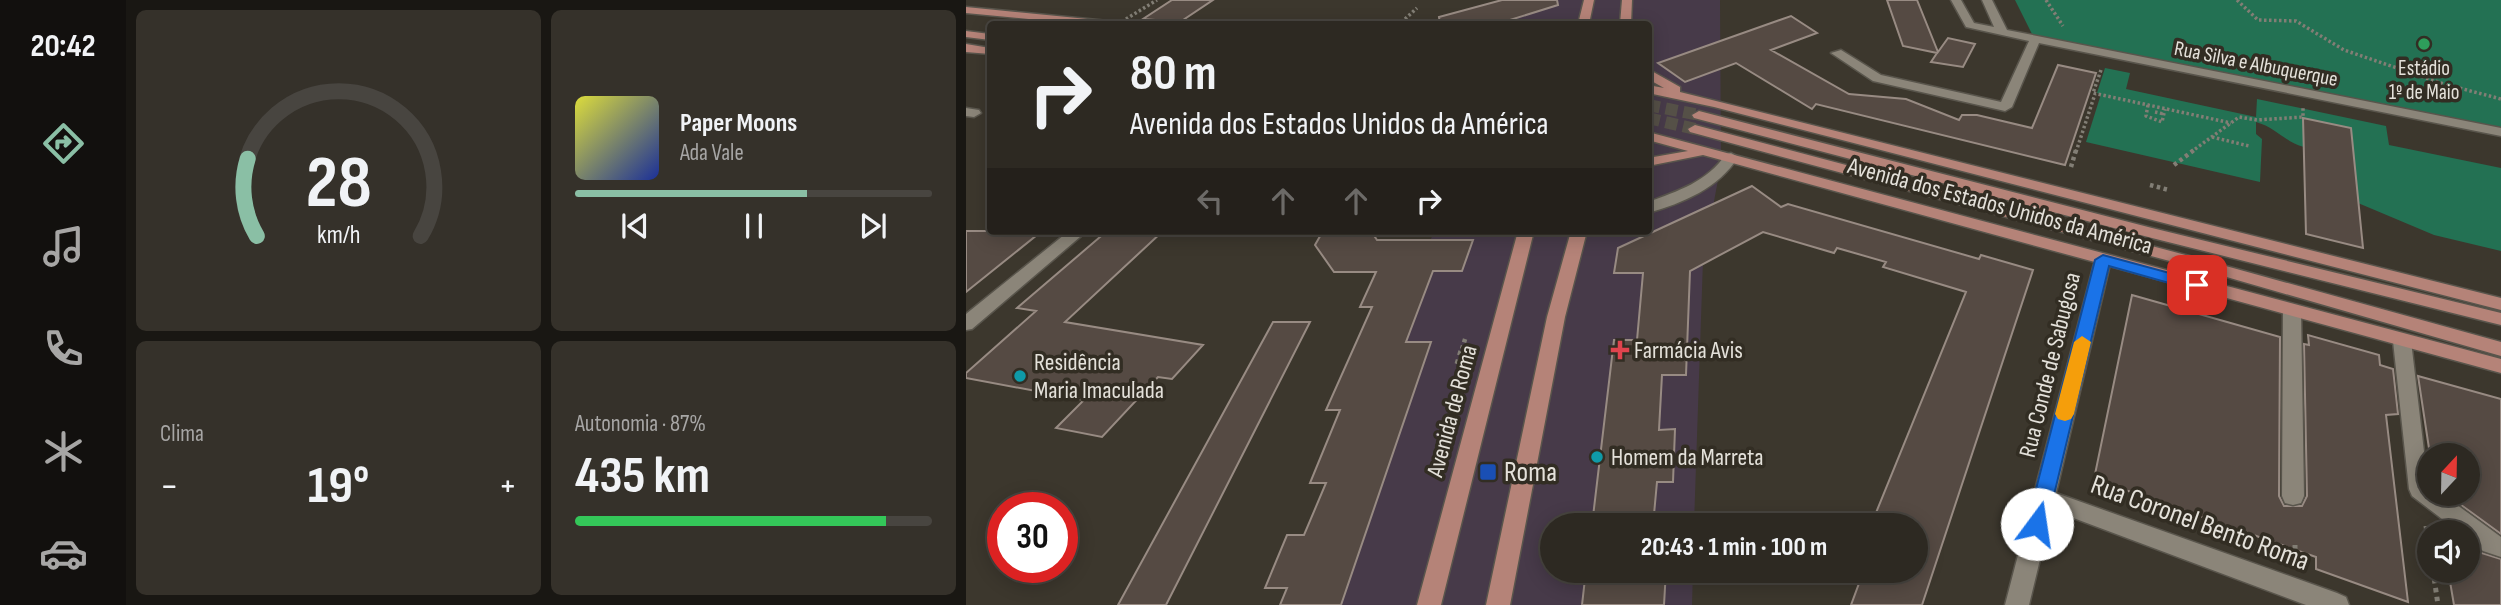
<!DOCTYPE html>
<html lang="pt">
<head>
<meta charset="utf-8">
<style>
	body { margin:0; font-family:"Sofia Sans Condensed",sans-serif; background:#35312a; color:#f1f3f6; height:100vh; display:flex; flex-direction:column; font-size:26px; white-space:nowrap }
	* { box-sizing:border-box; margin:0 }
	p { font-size:23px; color:#a7a6a5 }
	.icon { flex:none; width:38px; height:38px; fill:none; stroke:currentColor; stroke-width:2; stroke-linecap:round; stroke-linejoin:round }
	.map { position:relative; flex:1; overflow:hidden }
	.side { display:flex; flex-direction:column; gap:10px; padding:10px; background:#191713; width:840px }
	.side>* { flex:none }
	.guide { position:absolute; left:21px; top:21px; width:665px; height:214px; border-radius:7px; box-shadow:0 4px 18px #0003,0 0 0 2px #484540; background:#2d2922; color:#f1f3f6; overflow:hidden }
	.needle { width:46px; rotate:22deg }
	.tools { position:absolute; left:1451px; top:443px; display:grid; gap:14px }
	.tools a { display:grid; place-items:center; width:63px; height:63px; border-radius:50%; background:#2d2922; box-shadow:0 4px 18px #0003,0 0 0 2px #484540; font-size:35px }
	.speed { position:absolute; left:21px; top:492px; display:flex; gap:14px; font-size:35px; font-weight:700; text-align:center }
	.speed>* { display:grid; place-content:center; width:91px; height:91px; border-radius:50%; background:#2d2922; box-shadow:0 4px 18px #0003,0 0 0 2px #484540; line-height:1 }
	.speed .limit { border:10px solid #d22; background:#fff; color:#111 }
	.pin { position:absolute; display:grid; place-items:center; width:60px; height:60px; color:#fff; margin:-30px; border-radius:14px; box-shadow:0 4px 10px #0006 }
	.me { position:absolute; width:77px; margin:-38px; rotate:14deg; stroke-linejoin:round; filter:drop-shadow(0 0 5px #0008) }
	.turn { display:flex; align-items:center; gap:24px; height:147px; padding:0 28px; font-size:32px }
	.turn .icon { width:91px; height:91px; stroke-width:2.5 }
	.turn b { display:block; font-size:49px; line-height:60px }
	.lanes { display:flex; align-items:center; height:66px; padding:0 28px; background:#0003; justify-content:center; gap:35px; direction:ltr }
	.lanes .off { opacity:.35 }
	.big { font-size:52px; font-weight:700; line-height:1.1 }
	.side .widget { flex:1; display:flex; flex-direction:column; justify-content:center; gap:10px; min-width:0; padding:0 24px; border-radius:10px; background:#35312a }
	.side .dial { align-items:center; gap:0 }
	.dial svg { height:182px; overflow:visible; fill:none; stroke:#484540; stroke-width:7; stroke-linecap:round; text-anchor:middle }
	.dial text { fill:#f1f3f6; stroke:none }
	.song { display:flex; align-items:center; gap:21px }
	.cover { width:84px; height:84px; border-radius:10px; background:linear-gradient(135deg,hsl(60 70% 55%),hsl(230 70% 35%)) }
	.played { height:7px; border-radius:4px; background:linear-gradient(90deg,#8abfa5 65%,#484540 65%) }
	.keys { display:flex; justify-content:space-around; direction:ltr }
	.heat { display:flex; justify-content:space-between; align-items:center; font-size:38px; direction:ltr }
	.charge { height:10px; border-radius:5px; background:linear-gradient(90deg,#34c759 87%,#484540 0) }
	.side .tiles { flex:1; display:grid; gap:10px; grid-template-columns:repeat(2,1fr) }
	.trip { position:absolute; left:574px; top:513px; width:388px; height:70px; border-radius:35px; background:#2d2922; box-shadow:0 4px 18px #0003,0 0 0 2px #484540; font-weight:700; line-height:70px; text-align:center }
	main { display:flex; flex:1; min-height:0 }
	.tabs { display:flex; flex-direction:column; width:126px; justify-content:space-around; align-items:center; background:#12100e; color:#a7a6a5 }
	.tabs .icon { width:49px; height:49px }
	.tabs .active { color:#8abfa5 }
	.tabs b { font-size:32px; color:#f1f3f6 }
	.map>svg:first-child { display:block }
	.commercial { fill:#473a49 }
	.green { fill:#237153 }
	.building { fill:#554a43; stroke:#988b83; stroke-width:2 }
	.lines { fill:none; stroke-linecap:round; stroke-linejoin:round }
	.major-tunnel { stroke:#555047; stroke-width:12; stroke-dasharray:12 6; stroke-linecap:butt }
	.minor-casing { stroke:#59554c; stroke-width:3 }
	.major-casing { stroke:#59554c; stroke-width:3 }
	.path-far2 { stroke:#827e75; stroke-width:3.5; stroke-dasharray:2.5 2.5; stroke-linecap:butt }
	.path-far1 { stroke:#827e75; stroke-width:4.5; stroke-dasharray:3.5 3.5; stroke-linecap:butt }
	.path { stroke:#827e75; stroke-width:5; stroke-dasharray:4.5 4.5; stroke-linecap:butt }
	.minor { fill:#8b8579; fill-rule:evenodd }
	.major { fill:#b58378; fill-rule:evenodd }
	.route { fill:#1a73e8; stroke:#114b97; stroke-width:2 }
	.slow { fill:#f59e0b }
	.leisure-dot { fill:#2e9e5b; stroke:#322d23; stroke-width:2.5 }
	.health-dot { fill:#e0444e; stroke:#322d23; stroke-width:2.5 }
	.culture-dot { fill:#0f9aa8; stroke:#322d23; stroke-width:2.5 }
	.transit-dot { fill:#1a4fb4; stroke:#322d23; stroke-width:2.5 }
	.labels { text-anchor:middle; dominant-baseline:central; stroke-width:7; stroke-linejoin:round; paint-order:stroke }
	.far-street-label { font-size:21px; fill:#e4e1da; stroke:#322d23 }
	.far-poi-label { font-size:21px; fill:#e4e1da; stroke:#322d23 }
	.street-label { font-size:24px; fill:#e4e1da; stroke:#322d23 }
	.poi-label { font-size:24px; fill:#e4e1da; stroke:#322d23; text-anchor:start }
	.near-poi-label { font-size:28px; fill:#e4e1da; stroke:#322d23; text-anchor:start }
	.near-street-label { font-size:28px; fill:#e4e1da; stroke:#322d23 }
</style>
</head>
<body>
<main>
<nav class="tabs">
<b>20:42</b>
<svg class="icon active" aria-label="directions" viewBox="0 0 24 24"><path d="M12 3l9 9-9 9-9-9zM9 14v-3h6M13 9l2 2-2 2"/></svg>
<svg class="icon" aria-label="music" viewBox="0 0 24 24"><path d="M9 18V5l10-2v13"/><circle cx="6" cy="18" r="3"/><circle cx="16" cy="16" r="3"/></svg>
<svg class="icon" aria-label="phone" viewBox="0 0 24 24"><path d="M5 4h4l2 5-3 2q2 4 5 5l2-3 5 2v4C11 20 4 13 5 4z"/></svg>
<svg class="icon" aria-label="climate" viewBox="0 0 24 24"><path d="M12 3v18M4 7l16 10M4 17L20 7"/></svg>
<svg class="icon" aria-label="car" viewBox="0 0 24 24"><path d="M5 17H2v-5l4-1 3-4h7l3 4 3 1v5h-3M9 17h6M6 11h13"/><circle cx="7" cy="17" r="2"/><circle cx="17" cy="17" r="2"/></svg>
</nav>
<section class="side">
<div class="tiles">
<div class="widget dial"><svg viewBox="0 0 100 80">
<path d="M14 69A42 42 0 1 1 86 69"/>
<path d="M14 69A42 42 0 0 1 10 35" stroke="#8abfa5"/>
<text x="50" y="56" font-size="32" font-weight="700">28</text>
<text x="50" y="72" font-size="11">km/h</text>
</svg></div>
<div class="widget">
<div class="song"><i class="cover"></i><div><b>Paper Moons</b><p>Ada Vale</p></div></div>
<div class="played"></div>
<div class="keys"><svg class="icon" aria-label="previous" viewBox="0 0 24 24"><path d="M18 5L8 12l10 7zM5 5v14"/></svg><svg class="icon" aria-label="pause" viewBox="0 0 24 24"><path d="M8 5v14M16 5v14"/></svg><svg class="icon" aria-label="next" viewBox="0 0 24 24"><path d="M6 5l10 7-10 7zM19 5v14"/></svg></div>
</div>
<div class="widget"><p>Clima</p>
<div class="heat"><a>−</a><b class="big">19°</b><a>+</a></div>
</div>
<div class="widget"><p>Autonomia · 87%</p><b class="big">435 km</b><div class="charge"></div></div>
</div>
</section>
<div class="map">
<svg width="1535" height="605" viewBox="0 0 1535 605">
	<rect width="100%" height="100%" fill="#3c372d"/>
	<!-- commercial -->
	<path class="commercial" d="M555 0H754L755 164 737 260 728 525H586V570L727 571 726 605H327L468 231H682V24H546Z"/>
	<!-- green -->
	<path class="green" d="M1049 0H1535V129L1067 36Z
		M1139 68 1164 73 1160 89 1290 117 1291 99 1420 126 1423 145 1535 168V251L1468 235 1392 203 1385 128 1338 118V147C1320 143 1311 128 1290 122V134L1296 139 1294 182 1120 142 1135 94 1131 93Z"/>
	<!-- building -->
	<path class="building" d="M206 0H247L214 22 177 19Z
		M536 0H591L592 5 531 24H474L473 17Z
		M921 0H951L972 52 982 38 1009 44 997 67 965 62 971 53 937 46Z
		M825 16 851 33 805 50 883 94 940 99 993 120 996 115H1011L1066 128 1092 65 1130 73 1099 165 850 104 846 109 770 63 719 82 692 63Z
		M1337 118 1385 128 1397 248 1340 234Z
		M786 186 815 207 822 204 1013 259 1015 255 1067 270 956 605H885L898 570H950V525H905L1000 292 917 267 920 262 871 248 868 253 797 232 724 271 720 375H696L693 430 709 429 707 482H691L687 525H626L648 340H671L677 273H648L652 248Z
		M0 231H76L0 292Z
		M141 231H197L99 322 237 345 206 379 192 377 136 437 90 428 118 400 0 378V373L70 311 51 308Z
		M357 231H405L411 240H507L496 271H467L440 342H465L375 605H314L321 588H299L321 535H338L360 483H344L374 410H360L406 307H394L410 272H368L349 245Z
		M1166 295 1314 337 1313 496 1318 506H1336L1341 496 1338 344 1343 345 1342 335 1413 355 1414 365 1427 369 1432 414 1420 415 1442 602 1350 569V557L1128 479Z
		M307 322H344L200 605H152Z
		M1452 376 1535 399V534L1480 494H1502V455H1464Z
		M1502 542 1516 553 1535 559V605H1488L1482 570H1502Z
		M620 570H700L698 605H616Z"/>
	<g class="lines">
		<!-- major-tunnel -->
		<path class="major-tunnel" d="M682 105 733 115
			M682 118 729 129"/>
		<defs>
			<path id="minor" d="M985 0H995L1008 23 1028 27 1016 0H1026L1041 30 1535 128V136L1073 43 1046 107 1039 111 907 81 865 53 875 50 915 75 1035 102 1063 41 1000 27Z
				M0 108 13 110 15 113 8 117 0 116Z
				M765 153 772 157C753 188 717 203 682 213V202C712 191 741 182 760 154Z
				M103 231H121L6 329 0 330V314Z
				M1137 255 1145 260 1090 493 1371 593 1380 597 1383 605H1340L1086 510 1063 605H1039L1129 260Z
				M1326 305 1332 307 1335 311 1338 496 1335 503 1327 505 1319 503 1316 496 1317 311 1320 307Z
				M1436 334 1442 336 1445 341 1463 494H1476L1535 537V557L1517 551 1502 539V532H1493L1446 496 1443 489 1427 341 1430 336Z"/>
			<path id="major" d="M618 0H628L623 24H612Z
				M656 0H666L665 24H654Z
				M0 7 142 21 148 24H113L0 13Z
				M0 31 24 34V40L0 37Z
				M0 44 24 48V54L0 52Z
				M682 69 714 87V92L1535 298V310L748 107 682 93V85L698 88 682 79Z
				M733 111 1186 228 1535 313V325L1186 238 728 118 726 115Z
				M729 125 1231 258 1535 342V356L1226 267 724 132 722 129Z
				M682 132 1535 359V373L737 155 682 166V158L722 151 682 140Z
				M552 231H568L475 605H451Z
				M605 231H621L599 317 544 605H520L581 317Z"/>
		</defs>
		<!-- minor casing -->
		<use href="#minor" class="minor-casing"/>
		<!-- major casing -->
		<use href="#major" class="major-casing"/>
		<!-- path-far2 -->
		<path class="path-far2" d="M1080 0 1097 26
			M1271 0 1292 20 1330 21 1378 50 1478 84 1535 99
			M160 19 191 0
			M439 19 451 8
			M1135 70 1127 93 1265 123
			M1182 105 1180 116 1196 122 1199 109
			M1189 112 1198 114
			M1246 137 1283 146
			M1110 152 1129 94
			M1225 152 1273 117 1291 120 1337 117V108"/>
		<!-- path-far1 -->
		<path class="path-far1" d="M1208 165 1228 150
			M1105 167 1110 150
			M1184 185 1203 190
			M496 349 500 336"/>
		<!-- path -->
		<path class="path" d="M491 364 496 347
			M1460 526 1463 546
			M1329 545V565
			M1467 570 1472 605"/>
		<!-- minor -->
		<use href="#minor" class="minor"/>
		<!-- major -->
		<use href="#major" class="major"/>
	</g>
	<!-- route -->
	<path class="route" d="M1137 255 1237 282 1239 285 1231 291 1143 266 1081 524 1078 531 1071 533 1064 531 1061 524 1129 260Z"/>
	<!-- slow -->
	<path class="slow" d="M1116 336 1125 342 1108 414 1105 419 1099 421 1092 419 1089 414 1108 342Z"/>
	<!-- markers -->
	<circle class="leisure-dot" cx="1458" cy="44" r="7"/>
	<path class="health-dot" d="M650.5 339.5h7v7h7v7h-7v7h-7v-7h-7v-7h7z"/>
	<g class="culture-dot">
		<circle cx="54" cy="376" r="7"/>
		<circle cx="631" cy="457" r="7"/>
	</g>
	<rect class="transit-dot" x="513" y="463" width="18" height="18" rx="3.5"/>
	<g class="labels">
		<!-- far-street labels -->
		<g class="far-street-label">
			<text transform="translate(1290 64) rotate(11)">Rua Silva e Albuquerque</text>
		</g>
		<!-- far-poi labels -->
		<g class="far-poi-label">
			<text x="1458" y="68">Estádio<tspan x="1458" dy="24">1º de Maio</tspan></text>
		</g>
		<!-- street labels -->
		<g class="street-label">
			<text transform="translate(1034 206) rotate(15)">Avenida dos Estados Unidos da América</text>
			<text transform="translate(1084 365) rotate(-76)">Rua Conde de Sabugosa</text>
			<text transform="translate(486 411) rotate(-75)">Avenida de Roma</text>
		</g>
		<!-- poi labels -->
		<g class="poi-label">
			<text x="668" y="350">Farmácia Avis</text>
			<text x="68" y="362">Residência<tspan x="68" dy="28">Maria Imaculada</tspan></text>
			<text x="645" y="457">Homem da Marreta</text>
		</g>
		<!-- near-poi labels -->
		<g class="near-poi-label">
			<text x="538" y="472">Roma</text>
		</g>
		<!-- near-street labels -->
		<g class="near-street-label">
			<text transform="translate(1234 523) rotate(20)">Rua Coronel Bento Roma</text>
		</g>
	</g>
</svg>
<div class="tools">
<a><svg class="needle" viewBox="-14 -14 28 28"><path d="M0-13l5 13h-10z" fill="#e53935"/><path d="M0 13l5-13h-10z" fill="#a7a6a5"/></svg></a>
<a><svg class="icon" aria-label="sound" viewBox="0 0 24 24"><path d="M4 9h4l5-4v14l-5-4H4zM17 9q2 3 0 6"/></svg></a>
</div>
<div class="speed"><div class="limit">30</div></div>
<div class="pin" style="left:1231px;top:285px;background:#d93025"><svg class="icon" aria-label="arrive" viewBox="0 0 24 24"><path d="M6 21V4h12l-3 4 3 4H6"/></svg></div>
<svg class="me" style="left:1071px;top:524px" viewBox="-20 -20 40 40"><circle r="19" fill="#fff"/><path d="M0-13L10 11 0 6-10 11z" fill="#1a73e8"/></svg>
<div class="trip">20:43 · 1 min · 100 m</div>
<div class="guide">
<div class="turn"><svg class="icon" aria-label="right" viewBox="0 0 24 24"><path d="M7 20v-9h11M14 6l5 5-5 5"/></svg><div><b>80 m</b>Avenida dos Estados Unidos da América</div></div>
<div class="lanes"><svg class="icon off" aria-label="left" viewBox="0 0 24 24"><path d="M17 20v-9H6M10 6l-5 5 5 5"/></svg><svg class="icon off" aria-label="ahead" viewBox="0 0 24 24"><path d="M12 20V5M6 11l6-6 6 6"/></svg><svg class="icon off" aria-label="ahead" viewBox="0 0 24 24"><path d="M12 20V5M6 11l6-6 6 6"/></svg><svg class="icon" aria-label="right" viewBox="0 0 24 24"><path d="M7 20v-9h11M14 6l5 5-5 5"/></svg></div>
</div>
</div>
</main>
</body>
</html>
